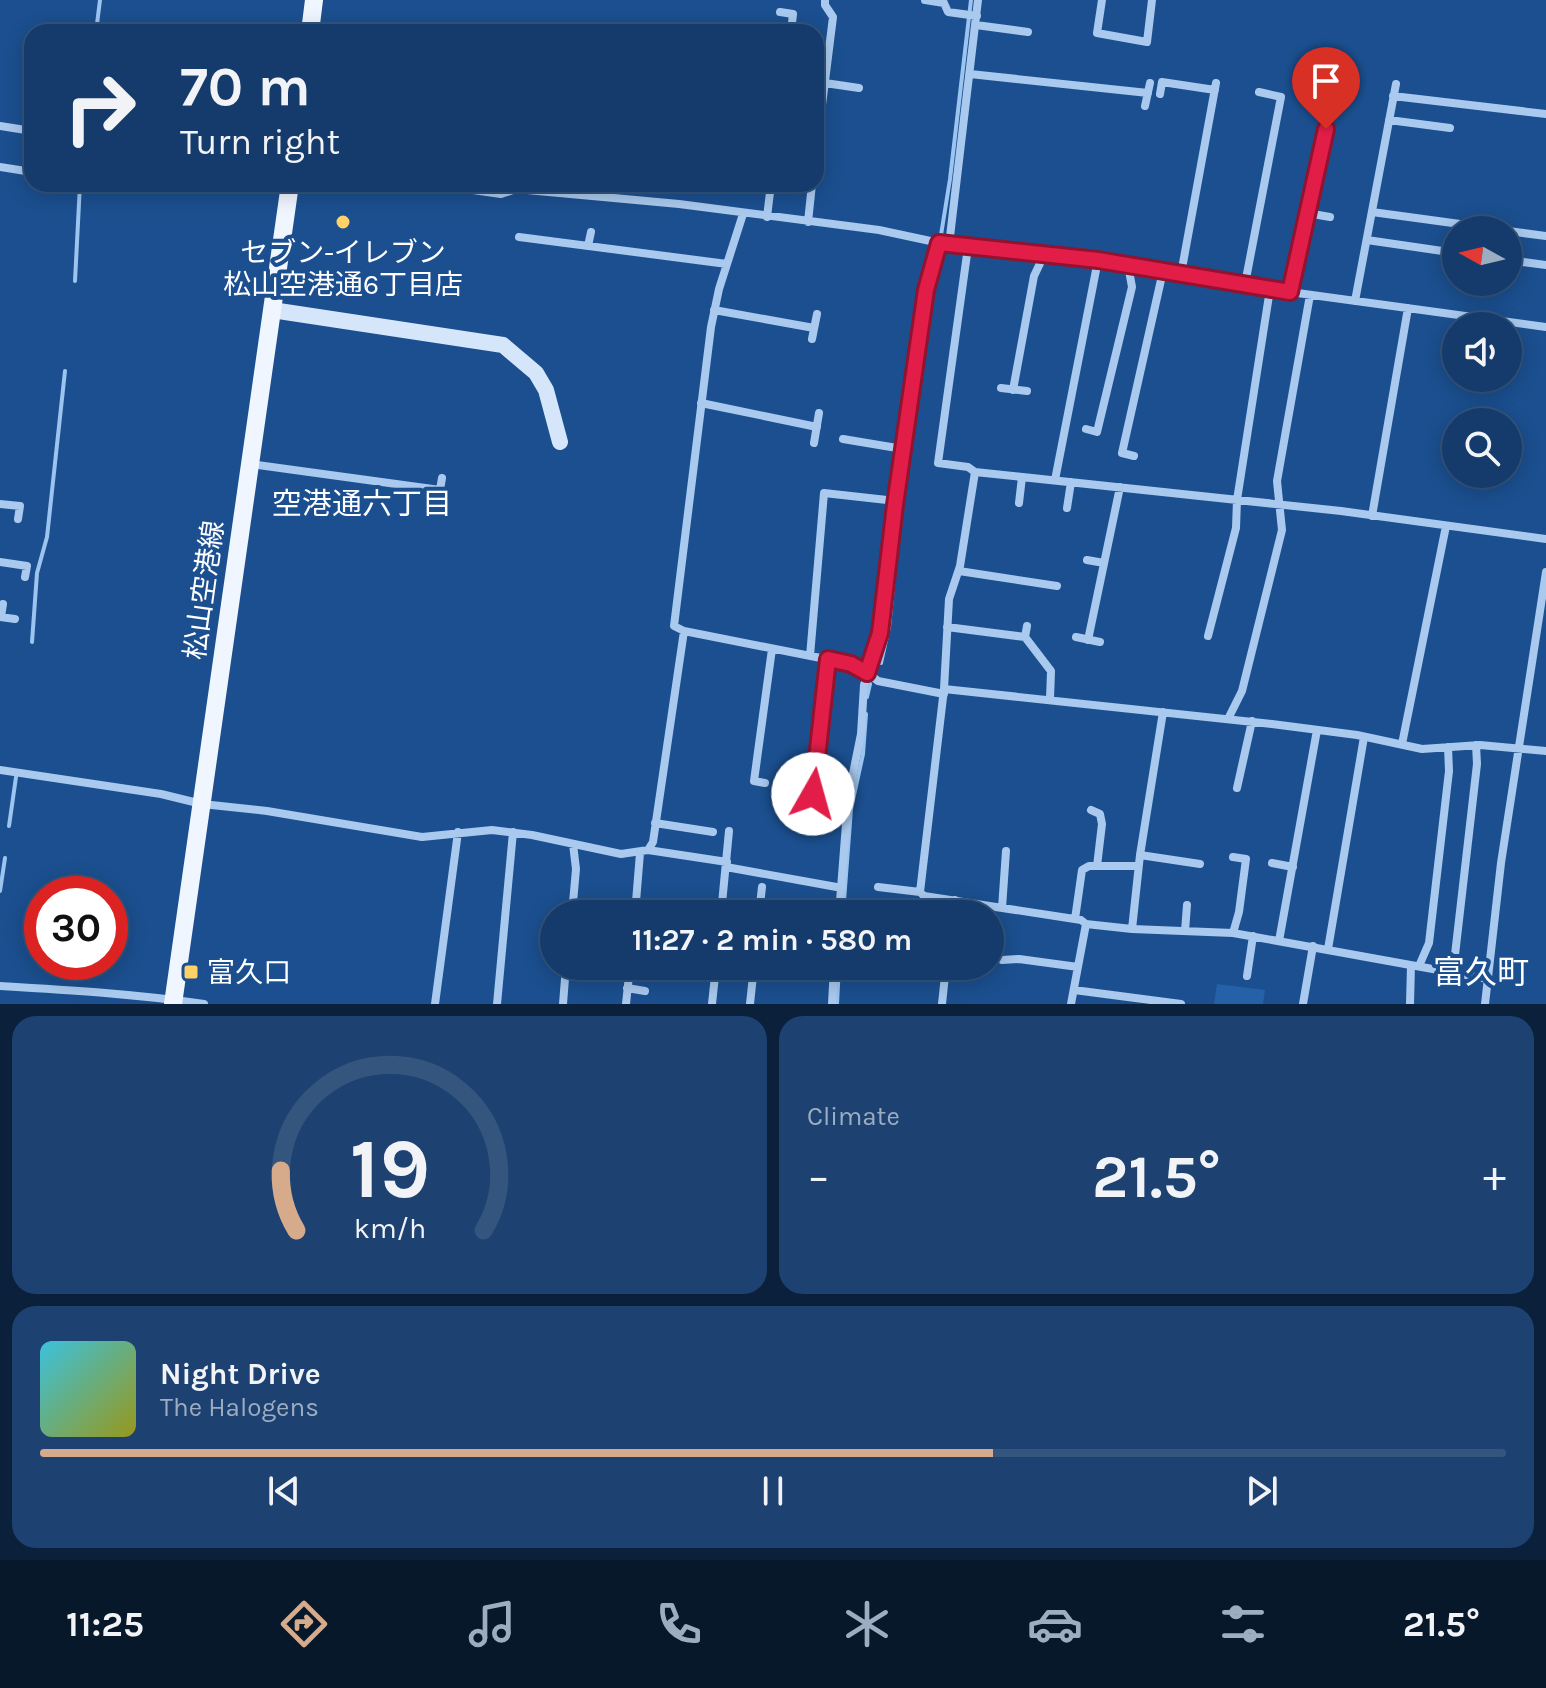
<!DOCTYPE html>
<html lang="en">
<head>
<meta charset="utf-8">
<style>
	body { margin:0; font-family:Karla,"Noto Sans JP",sans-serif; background:#1d4271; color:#f1f3f6; height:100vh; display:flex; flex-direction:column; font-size:30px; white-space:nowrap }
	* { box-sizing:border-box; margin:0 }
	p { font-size:26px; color:#9dadc1 }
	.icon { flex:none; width:44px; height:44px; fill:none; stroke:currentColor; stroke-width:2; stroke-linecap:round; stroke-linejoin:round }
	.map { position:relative; height:1004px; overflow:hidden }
	.details { display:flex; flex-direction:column; gap:12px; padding:12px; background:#0b203b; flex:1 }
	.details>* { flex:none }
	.top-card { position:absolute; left:24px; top:24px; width:800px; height:168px; border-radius:24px; box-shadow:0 4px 20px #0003,0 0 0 2px #33557e; background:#143b6b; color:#f1f3f6; overflow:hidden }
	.needle { width:52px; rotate:278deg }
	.controls { position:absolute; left:1442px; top:216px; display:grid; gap:16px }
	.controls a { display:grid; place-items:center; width:80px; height:80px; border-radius:50%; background:#143b6b; box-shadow:0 4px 20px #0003,0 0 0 2px #33557e; font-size:40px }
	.speed { position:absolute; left:24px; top:876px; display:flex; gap:16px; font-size:40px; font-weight:700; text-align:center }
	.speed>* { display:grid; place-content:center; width:104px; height:104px; border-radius:50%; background:#143b6b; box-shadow:0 4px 20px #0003,0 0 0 2px #33557e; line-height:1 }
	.speed .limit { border:12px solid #d22; background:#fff; color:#111 }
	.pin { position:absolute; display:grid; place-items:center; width:68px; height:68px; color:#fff; margin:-82px -34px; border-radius:50% 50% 50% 0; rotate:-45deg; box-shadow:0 0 8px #0007 }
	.pin .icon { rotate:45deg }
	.me { position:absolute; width:88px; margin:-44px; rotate:7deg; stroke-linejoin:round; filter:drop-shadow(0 0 6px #0008) }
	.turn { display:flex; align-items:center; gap:28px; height:168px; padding:0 24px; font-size:36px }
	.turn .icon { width:104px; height:104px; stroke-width:2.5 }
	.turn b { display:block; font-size:56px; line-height:68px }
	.big { font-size:60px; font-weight:700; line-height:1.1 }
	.details .widget { flex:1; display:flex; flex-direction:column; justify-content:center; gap:12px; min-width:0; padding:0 28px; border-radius:24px; background:#1d4271 }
	.details .dial { align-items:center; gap:0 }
	.dial svg { height:208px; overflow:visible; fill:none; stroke:#33557e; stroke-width:7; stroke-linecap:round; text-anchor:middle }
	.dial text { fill:#f1f3f6; stroke:none }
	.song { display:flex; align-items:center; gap:24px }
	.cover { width:96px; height:96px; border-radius:12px; background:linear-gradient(135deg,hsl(190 70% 55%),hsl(60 70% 35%)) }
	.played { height:8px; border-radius:4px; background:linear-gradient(90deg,#d6ab8b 65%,#33557e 65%) }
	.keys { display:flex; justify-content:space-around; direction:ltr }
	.heat { display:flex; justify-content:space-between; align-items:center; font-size:44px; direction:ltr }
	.details .tiles { flex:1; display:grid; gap:12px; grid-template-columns:1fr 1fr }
	.widget:last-child { grid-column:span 2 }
	.trip { position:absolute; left:540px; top:900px; width:464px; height:80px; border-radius:40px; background:#143b6b; box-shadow:0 4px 20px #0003,0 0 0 2px #33557e; font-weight:700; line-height:80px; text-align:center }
	.tabs { display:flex; height:128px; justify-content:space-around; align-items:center; background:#08182b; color:#9dadc1 }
	.tabs .icon { width:56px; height:56px }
	.tabs .current { color:#d6ab8b }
	.tabs b { font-size:36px; color:#f1f3f6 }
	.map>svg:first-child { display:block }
	.green { fill:#2461a8 }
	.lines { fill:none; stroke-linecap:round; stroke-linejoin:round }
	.stream { stroke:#9cc4f0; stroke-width:4 }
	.street { stroke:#a9c9ee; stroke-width:8 }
	.secondary { stroke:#d6e6fa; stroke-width:16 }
	.primary { stroke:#f0f6ff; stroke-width:18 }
	.route-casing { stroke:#92132f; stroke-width:20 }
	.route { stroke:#e11d48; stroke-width:14 }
	.poi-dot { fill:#ffd166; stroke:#1b4f8f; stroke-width:3 }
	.labels { text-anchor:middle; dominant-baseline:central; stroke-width:8; stroke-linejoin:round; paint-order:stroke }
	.poi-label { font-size:28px; fill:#fff; stroke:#1b4f8f }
	.street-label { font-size:28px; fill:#fff; stroke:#1b4f8f }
	.neighbourhood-label { font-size:30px; fill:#fff; stroke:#1b4f8f }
	.quarter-label { font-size:32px; fill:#fff; stroke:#1b4f8f }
</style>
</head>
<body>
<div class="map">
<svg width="1546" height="1004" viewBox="0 0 1546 1004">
	<rect width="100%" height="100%" fill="#1b4f8f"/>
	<!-- green -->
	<path class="green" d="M1217 984 1265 990 1263 1004H1214Z"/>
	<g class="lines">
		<!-- stream -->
		<path class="stream" d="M96 32 100 0
			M941 235 950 179 971 0
			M75 281 80 184
			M32 642 37 573 47 537 65 371
			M881 663 889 627 897 548 896 541 929 304
			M867 697 870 684
			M9 826 16 777
			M0 891 5 858
			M843 914 851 809 863 754 866 714
			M837 1004 839 966"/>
		<!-- street -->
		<path class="street" d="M925 0 944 3 948 12 977 16
			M1102 0 1097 33 1147 42 1152 0
			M780 12 793 14 791 32
			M976 25 1028 32
			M970 74 1148 93
			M825 83 859 88
			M1160 94 1162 82 1215 90
			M1393 96 1546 114
			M1145 106 1150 83
			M1389 120 1450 128
			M0 126 32 131
			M816 153 833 17 825 5V0
			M0 167 32 172
			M431 184 501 194 516 189 679 204 879 230 949 245 1098 260 1290 292 1546 327
			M45 187 46 184
			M1372 212 1504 230
			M1307 213 1330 217
			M743 214 719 289 711 327 674 626 684 631 851 664 860 667 878 681 944 694
			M767 217 771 184
			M808 222 812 184
			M1508 231 1546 236
			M519 237 727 264
			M1367 240 1456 253
			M949 245 978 0
			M588 246 591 232
			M968 247 938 463 968 467 975 472
			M1508 260 1546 265
			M1181 274 1216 83
			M1245 284 1281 97 1259 92
			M1290 292 1332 101
			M1355 301 1396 84
			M714 310 814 328
			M812 339 817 314
			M1001 388 1027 391
			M1013 390 1034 276 1044 255
			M701 403 817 427
			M1086 429 1097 432 1132 287 1128 265
			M843 439 903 449
			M814 443 819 413
			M1134 456 1122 453 1163 271
			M250 464 440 490 442 478
			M1055 480 1098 260
			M1019 503 1022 477
			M0 504 20 506 18 519
			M1067 508 1071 482
			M1372 516 1408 308
			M1087 560 1104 563
			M0 562 27 566 25 577
			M959 571 1057 586
			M0 617 15 619
			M1 617 3 604
			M947 627 1025 637 1027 626
			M1208 636 1236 528 1237 500 1270 289
			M1025 637 1051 671 1050 699
			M1076 637 1100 642
			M1088 640 1120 487
			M810 656 824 493 896 501
			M944 689 1272 724 1357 735 1422 749 1480 745 1546 751
			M1228 719 1242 691 1282 530 1277 481 1310 295
			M1402 744 1446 526
			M0 770 161 794 202 804 267 811 422 837 492 830 532 835 621 854 648 850 653 842 684 631
			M765 783 754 781 772 649
			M1237 788 1252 721
			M813 794 828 659
			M1091 810 1100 814 1102 824 1097 866
			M655 823 713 832
			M648 850 727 862
			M1140 855 1200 864
			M1272 863 1293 867
			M726 867 842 888
			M878 887 920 892
			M1002 908 1006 851
			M572 914 576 869 573 844
			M635 914 640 853
			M721 914 729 831
			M759 914 762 887
			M839 914 848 798 861 734 864 685 880 633 895 505 926 290 939 243
			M953 914 955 900
			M1075 919 1082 870 1089 866H1138
			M1132 929 1140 855 1163 712
			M1185 931 1187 905
			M1233 933 1239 912 1246 859 1233 857
			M1279 941 1317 730
			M1328 949 1364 737
			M1002 960 1019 959 1078 967
			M1419 966 1429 943 1449 771 1448 747
			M1453 972 1477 764 1476 745
			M1247 976 1253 936
			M1488 979 1233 933 1132 929 1086 924 1081 920 924 896 920 892 944 689 949 599 960 566 975 472 1341 511 1546 539
			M0 986C69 990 136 994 204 1004
			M627 988 645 991
			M1074 990 1181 1004
			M435 1004 458 832
			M497 1004 513 832
			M563 1004 566 966
			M626 1004 630 966
			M712 1004 716 966
			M750 1004 754 966
			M832 1004 834 966
			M942 1004 946 966
			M1071 1004 1086 924
			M1303 1004 1313 946
			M1410 1004 1411 965
			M1485 1004 1501 863 1546 572"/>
		<!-- secondary -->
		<path class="secondary" d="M272 310 503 345 536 373 546 390 560 442"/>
		<!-- primary -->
		<path class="primary" d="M310 32 314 0
			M173 1004 290 184"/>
	</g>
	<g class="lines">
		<defs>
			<path id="route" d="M813 794 828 659 851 664 867 673 880 633 895 505 926 290 939 243 1098 260 1290 292 1326 129"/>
		</defs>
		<!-- route casing -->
		<use href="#route" class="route-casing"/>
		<!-- route -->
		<use href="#route" class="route"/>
	</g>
	<!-- markers -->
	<g class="poi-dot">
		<circle cx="343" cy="222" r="8"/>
		<rect x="183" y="964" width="16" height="16" rx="4"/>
	</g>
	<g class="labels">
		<!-- poi labels -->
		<g class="poi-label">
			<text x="343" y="252">セブン-イレブン<tspan x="343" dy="32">松山空港通6丁目店</tspan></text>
			<text x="207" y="972" text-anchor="start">富久口</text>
		</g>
		<!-- street labels -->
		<g class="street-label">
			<text transform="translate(204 590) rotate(-82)">松山空港線</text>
		</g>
		<!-- neighbourhood labels -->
		<g class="neighbourhood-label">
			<text x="362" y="504">空港通六丁目</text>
		</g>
		<!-- quarter labels -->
		<g class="quarter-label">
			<text x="1481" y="972">富久町</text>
		</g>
	</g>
</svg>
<div class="controls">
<a><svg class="needle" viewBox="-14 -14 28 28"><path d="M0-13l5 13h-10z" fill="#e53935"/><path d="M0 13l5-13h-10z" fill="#9dadc1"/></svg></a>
<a><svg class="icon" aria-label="sound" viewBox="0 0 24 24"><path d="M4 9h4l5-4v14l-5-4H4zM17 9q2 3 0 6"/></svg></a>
<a><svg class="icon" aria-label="search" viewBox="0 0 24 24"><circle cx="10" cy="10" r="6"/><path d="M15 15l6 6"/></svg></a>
</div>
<div class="speed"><div class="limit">30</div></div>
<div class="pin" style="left:1326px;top:129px;background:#d93025"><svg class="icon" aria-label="arrive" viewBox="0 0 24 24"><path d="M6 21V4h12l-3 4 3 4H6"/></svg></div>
<svg class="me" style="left:813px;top:794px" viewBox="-20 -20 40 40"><circle r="19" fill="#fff"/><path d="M0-13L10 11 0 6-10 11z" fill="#e11d48"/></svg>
<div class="trip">11:27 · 2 min · 580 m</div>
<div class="top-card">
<div class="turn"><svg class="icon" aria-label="right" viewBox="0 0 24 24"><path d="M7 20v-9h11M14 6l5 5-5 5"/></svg><div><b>70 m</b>Turn right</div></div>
</div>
</div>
<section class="details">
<div class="tiles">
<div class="widget dial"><svg viewBox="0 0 100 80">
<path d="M14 69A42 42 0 1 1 86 69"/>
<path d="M14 69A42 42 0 0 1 8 46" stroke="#d6ab8b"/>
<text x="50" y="56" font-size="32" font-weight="700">19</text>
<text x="50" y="72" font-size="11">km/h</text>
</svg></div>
<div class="widget"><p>Climate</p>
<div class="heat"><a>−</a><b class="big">21.5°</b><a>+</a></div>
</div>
<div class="widget">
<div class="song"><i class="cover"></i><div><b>Night Drive</b><p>The Halogens</p></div></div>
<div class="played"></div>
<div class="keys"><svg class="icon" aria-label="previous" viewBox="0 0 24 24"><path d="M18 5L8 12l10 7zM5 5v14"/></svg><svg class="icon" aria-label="pause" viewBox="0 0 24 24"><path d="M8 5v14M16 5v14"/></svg><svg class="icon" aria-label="next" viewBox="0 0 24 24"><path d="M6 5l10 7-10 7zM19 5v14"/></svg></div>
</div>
</div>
</section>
<nav class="tabs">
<b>11:25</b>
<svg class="icon current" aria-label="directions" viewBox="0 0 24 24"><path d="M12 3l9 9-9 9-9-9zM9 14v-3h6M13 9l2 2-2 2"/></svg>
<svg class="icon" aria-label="music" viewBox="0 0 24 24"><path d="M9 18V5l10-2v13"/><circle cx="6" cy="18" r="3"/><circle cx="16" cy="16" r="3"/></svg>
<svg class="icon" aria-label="phone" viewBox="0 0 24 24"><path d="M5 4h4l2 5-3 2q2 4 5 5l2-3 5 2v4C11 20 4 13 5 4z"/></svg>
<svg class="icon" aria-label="climate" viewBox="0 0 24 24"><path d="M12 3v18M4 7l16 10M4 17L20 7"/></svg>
<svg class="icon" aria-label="car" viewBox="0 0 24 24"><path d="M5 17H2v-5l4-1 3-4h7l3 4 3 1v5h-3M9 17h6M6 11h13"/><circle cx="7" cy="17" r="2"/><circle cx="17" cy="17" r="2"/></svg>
<svg class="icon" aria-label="filters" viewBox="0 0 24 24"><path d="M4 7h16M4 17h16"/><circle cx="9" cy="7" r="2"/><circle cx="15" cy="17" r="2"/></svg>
<b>21.5°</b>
</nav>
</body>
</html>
